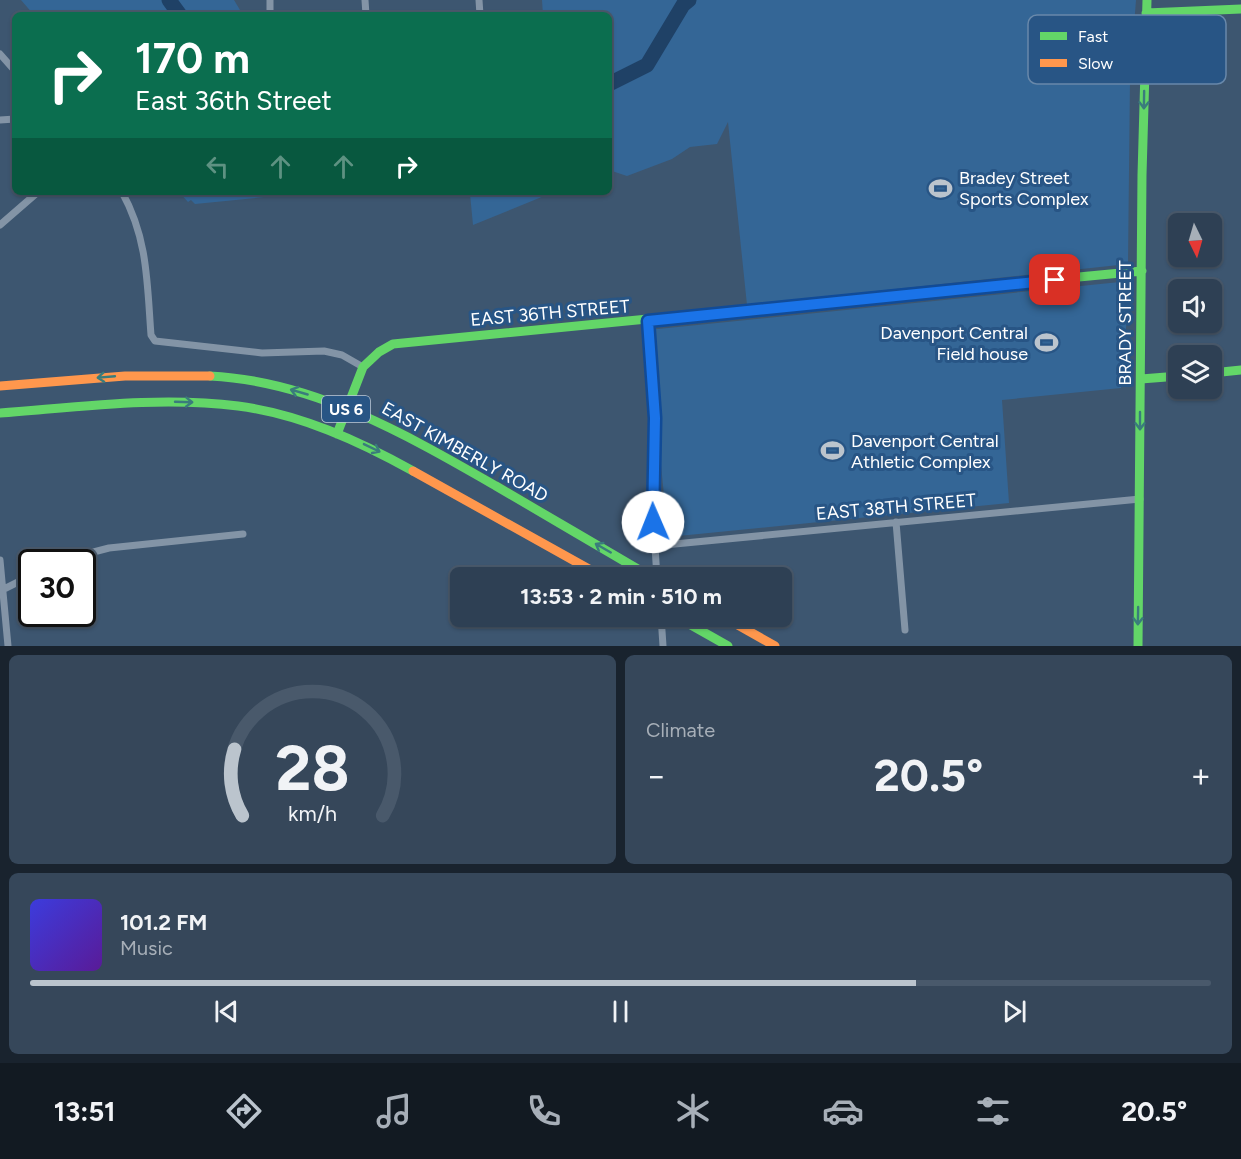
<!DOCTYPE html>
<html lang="en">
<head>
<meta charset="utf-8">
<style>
	body { margin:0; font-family:Figtree,sans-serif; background:#36475a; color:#f1f3f6; height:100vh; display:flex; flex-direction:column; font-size:22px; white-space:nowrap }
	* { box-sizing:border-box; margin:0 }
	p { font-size:20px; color:#a7afb8 }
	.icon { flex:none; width:33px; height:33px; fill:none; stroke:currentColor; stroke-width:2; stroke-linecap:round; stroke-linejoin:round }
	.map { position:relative; height:646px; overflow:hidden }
	.drawer { display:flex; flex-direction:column; gap:9px; padding:9px; background:#19232e; flex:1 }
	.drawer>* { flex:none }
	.hud { position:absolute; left:12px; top:12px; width:600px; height:183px; border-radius:9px; box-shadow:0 2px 4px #0004,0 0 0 2px #49596b; background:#0b6e4f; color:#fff; overflow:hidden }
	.needle { width:39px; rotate:175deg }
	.fabs { position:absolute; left:1168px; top:213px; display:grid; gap:12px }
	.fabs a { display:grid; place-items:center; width:54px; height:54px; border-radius:9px; background:#2e4054; box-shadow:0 2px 4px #0004,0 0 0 2px #49596b; font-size:30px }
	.speed { position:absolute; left:18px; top:549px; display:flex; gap:12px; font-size:30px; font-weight:700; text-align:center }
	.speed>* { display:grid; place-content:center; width:78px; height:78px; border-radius:50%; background:#2e4054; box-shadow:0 2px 4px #0004,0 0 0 2px #49596b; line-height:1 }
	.speed .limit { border:3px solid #111; border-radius:9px; background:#fff; color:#111 }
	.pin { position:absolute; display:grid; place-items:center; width:51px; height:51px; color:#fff; margin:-26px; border-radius:12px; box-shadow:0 3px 9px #0006 }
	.me { position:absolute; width:66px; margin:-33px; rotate:359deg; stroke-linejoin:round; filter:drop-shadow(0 0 4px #0008) }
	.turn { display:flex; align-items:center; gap:21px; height:126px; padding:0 24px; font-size:27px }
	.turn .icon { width:78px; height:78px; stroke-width:2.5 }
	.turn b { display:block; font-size:42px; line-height:51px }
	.lanes { display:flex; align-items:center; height:57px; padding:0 24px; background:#0003; justify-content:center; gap:30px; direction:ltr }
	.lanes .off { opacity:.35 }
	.big { font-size:45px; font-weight:700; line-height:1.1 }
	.drawer .card { flex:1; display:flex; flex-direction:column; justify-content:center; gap:9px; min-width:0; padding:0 21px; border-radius:9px; background:#36475a }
	.drawer .dial { align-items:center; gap:0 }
	.dial svg { height:156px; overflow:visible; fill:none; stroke:#49596b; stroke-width:7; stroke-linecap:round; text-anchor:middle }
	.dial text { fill:#f1f3f6; stroke:none }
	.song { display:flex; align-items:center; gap:18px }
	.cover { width:72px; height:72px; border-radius:9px; background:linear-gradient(135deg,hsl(240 70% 55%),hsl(270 70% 35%)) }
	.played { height:6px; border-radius:3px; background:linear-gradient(90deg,#bbc4cd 75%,#49596b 75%) }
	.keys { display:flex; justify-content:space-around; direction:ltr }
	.heat { display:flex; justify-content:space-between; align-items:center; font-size:33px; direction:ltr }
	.drawer .tiles { flex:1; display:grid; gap:9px; grid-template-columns:1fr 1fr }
	.card:last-child { grid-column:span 2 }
	.trip { position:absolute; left:450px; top:567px; width:342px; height:60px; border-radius:9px; background:#2e4054; box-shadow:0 2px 4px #0004,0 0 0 2px #49596b; font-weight:700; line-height:60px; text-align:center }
	.tabs { display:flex; height:96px; justify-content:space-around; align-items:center; background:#121a22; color:#a7afb8 }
	.tabs .icon { width:42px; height:42px }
	.tabs .active { color:#bbc4cd }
	.tabs b { font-size:27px; color:#f1f3f6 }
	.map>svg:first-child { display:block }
	.green { fill:#346696 }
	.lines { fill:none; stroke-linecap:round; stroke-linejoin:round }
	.river { stroke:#1f4166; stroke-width:15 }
	.street { stroke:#8394a6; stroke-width:7 }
	.fast { stroke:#63d668; stroke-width:9 }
	.slow { stroke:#ff974d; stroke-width:9 }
	.oneway { stroke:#3a7c7c }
	.route-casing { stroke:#114b97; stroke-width:15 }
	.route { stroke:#1a73e8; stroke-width:10 }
	.labels { text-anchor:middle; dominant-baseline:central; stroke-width:6; stroke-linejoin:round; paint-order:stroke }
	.shield { fill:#285585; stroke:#beccda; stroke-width:1.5 }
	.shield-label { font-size:16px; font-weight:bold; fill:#fff }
	.poi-label { font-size:18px; fill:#fff; stroke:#285585; text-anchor:start }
	.street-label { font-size:18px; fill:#fff; stroke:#285585 }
	.key { fill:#285585; stroke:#6888aa; stroke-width:1.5 }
	.key-label { font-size:16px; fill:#fff }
</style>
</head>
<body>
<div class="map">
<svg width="1241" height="646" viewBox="0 0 1241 646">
	<rect width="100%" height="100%" fill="#3d5670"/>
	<!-- green -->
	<path class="green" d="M21 0H234L243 15H34Z
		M542 0H1136L1130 78 1128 264 747 305 728 122 717 144 690 147 672 159 627 176 609 170V15H543Z
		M179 192H315L195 204 191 200 188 202Z
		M463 192H564L559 195 549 194 473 225 470 194Z
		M1130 281 1121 388 1002 400 1009 503 668 537 648 330Z"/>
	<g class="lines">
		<!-- river -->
		<path class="river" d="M169 0 180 15
			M609 84 647 65 683 5 689 0"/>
		<!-- street -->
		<path class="street" d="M270 0V15
			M365 0 366 15
			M479 0 480 15
			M0 54 15 71
			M0 120 15 119
			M122 192C148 239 147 283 151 335L155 341 262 353 324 351 342 355 363 367
			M0 225 38 192
			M648 321 655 418 652 499 657 578
			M896 522 905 630
			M654 546 1140 499
			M0 560 8 646
			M55 562 109 548 243 534
			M0 591 32 575
			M661 616 663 646"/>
		<!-- fast -->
		<path class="fast" d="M1146 13 1241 9
			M1026 282 1142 271
			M1212 373 1241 370
			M210 376C314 381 407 435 496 486 548 517 601 547 653 578
			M1141 379 1179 376
			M0 413C79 407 159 396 238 406 300 414 359 441 413 471
			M337 434 363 367 379 352 393 344 779 306
			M675 616 728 646
			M1138 646 1142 175 1147 0"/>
		<!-- slow -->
		<path class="slow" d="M779 306 1026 282
			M0 386 125 376H210
			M413 471 605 578
			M722 616 775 646"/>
	</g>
	<!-- one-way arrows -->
	<defs><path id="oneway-shaft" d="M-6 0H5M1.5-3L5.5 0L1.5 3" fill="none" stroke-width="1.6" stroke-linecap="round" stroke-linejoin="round" transform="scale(1.5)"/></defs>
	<g class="oneway">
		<use href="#oneway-shaft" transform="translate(1144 100) rotate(91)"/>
		<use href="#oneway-shaft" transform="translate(106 377) rotate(175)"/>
		<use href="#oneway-shaft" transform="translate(299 392) rotate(-164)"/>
		<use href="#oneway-shaft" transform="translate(184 402) rotate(2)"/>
		<use href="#oneway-shaft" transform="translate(1140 421) rotate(90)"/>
		<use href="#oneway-shaft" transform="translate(372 448) rotate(26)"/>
		<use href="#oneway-shaft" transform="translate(603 548) rotate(-150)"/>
		<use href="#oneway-shaft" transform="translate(1138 616) rotate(91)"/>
	</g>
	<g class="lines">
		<defs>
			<path id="route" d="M653 522 655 418 648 321 1055 280"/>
		</defs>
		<!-- route casing -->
		<use href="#route" class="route-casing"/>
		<!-- route -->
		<use href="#route" class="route"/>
	</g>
	<!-- icons -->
	<defs>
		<symbol id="stadium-bare" viewBox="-9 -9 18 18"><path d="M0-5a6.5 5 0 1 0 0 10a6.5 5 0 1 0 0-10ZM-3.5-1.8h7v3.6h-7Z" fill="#bbc4cd" stroke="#285585" stroke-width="2.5" paint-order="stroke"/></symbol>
	</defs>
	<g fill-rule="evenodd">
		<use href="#stadium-bare" x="924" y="172" width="33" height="33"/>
		<use href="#stadium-bare" x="1030" y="326" width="33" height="33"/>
		<use href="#stadium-bare" x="816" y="434" width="33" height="33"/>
	</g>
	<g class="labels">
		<!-- shield labels -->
		<rect class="shield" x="322" y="396" width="48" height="26" rx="4.5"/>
		<g class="shield-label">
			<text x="346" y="409">US 6</text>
		</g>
		<!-- poi labels -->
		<g class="poi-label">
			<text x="959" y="178">Bradey Street<tspan x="959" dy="21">Sports Complex</tspan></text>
			<text x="1028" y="333" text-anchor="end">Davenport Central<tspan x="1028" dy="21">Field house</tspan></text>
			<text x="851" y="441">Davenport Central<tspan x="851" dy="21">Athletic Complex</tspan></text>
		</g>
		<!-- street labels -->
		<g class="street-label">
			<text transform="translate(550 313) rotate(-5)">EAST 36TH STREET</text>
			<text transform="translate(1125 323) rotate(-90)">BRADY STREET</text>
			<text transform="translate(465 452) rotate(29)">EAST KIMBERLY ROAD</text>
			<text transform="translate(896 507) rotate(-5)">EAST 38TH STREET</text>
		</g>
	</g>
	<!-- legend -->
	<rect x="1028" y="15" width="198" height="69" rx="9" class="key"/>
	<rect x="1040" y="32" width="27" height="8" fill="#63d668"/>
	<rect x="1040" y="59" width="27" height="8" fill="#ff974d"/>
	<g class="key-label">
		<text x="1078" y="42">Fast</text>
		<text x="1078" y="69">Slow</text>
	</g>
</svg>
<div class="fabs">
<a><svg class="needle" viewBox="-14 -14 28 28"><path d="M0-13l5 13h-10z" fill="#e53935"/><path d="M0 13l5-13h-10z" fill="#a7afb8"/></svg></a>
<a><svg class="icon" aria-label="sound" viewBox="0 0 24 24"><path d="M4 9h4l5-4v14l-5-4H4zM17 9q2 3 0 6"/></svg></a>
<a><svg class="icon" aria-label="layers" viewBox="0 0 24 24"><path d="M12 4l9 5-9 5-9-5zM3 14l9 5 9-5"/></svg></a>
</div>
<div class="speed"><div class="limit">30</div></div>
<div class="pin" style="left:1055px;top:280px;background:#d93025"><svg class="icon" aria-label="arrive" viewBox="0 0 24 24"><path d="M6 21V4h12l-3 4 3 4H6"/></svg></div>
<svg class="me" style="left:653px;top:522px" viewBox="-20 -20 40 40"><circle r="19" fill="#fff"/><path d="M0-13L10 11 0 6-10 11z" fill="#1a73e8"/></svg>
<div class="trip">13:53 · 2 min · 510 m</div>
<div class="hud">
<div class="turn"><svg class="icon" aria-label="right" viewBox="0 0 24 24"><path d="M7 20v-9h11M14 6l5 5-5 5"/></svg><div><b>170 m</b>East 36th Street</div></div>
<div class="lanes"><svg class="icon off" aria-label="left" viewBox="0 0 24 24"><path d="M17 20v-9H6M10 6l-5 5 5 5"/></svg><svg class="icon off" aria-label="ahead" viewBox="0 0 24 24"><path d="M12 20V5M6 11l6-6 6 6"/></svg><svg class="icon off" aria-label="ahead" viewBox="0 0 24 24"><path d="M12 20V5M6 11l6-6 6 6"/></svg><svg class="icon" aria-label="right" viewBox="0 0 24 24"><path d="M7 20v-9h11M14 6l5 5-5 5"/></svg></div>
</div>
</div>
<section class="drawer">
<div class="tiles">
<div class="card dial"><svg viewBox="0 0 100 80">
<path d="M14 69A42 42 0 1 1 86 69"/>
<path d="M14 69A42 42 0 0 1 10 35" stroke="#bbc4cd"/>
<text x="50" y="56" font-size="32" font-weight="700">28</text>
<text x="50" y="72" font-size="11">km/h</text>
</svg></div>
<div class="card"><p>Climate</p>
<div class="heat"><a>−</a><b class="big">20.5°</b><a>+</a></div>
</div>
<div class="card">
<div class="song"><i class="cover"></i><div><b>101.2 FM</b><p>Music</p></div></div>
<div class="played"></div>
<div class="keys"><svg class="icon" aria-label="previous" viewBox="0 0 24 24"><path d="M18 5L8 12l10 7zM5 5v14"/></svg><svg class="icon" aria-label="pause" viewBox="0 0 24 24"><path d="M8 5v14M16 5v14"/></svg><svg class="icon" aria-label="next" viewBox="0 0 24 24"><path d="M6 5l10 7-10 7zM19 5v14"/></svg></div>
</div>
</div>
</section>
<nav class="tabs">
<b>13:51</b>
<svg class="icon active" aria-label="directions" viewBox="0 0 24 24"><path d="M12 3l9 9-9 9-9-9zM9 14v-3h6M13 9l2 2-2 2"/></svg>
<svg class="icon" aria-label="music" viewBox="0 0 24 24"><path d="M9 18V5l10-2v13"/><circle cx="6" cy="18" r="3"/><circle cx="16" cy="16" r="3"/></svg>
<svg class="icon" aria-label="phone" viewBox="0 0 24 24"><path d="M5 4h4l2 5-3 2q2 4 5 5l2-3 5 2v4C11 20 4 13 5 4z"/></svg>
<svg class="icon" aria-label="climate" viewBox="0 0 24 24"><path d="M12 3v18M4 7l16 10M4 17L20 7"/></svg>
<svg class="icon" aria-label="car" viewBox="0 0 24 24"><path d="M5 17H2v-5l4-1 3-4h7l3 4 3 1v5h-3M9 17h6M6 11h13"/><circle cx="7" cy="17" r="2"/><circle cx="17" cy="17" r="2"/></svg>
<svg class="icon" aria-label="filters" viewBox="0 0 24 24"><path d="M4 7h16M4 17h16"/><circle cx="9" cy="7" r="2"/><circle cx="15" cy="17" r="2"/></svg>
<b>20.5°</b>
</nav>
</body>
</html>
